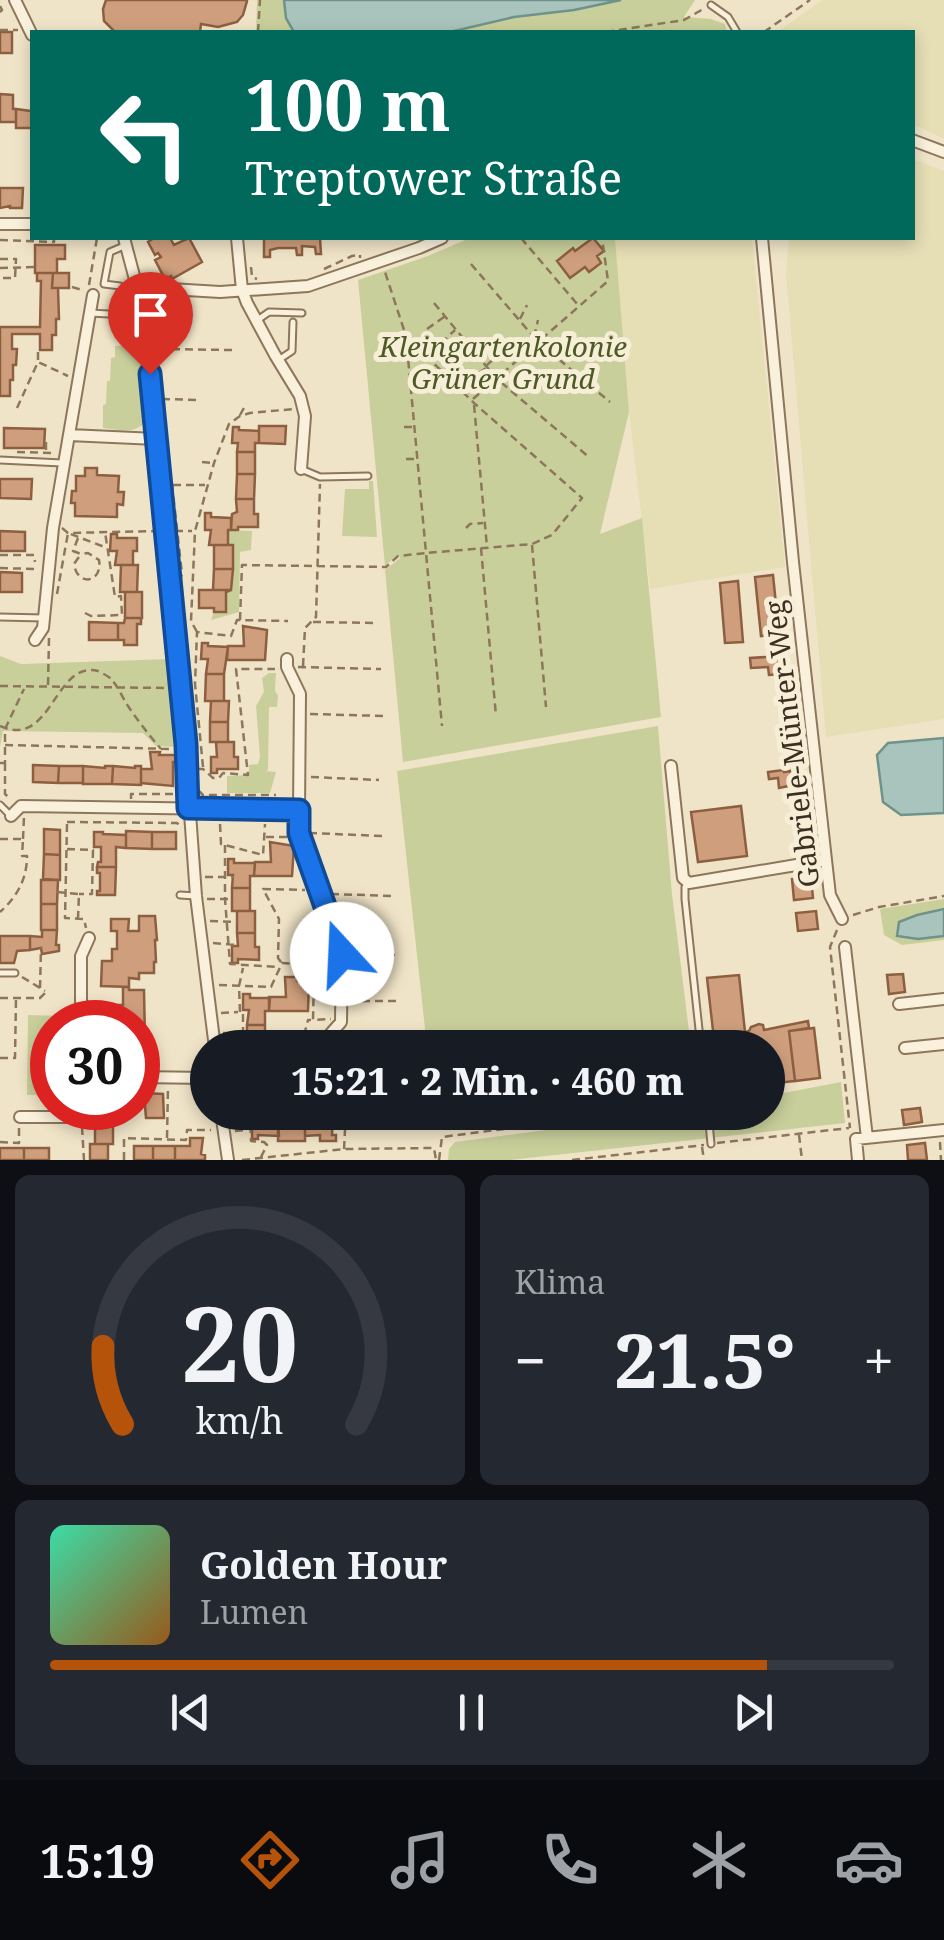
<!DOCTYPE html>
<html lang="de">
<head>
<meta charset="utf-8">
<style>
	body { margin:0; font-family:"Noto Serif",serif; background:#242831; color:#f1f3f6; height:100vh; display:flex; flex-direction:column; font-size:38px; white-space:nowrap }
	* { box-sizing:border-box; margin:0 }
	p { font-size:32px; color:#9ea1a6 }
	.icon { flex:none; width:55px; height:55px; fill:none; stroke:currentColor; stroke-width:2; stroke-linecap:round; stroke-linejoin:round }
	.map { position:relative; height:1160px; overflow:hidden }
	.side { display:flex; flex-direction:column; gap:15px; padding:15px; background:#0d0f14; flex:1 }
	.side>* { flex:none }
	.banner { position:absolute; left:30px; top:30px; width:885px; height:210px; border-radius:0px; box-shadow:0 5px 15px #0003; background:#00695c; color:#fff; overflow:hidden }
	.speed { position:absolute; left:30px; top:1000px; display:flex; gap:20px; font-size:50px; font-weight:700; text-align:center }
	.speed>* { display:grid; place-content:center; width:130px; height:130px; border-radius:50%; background:#171b24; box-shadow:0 5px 15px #0003; line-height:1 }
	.speed .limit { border:15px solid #d22; background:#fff; color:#111 }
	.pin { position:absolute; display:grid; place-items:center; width:85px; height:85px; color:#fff; margin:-102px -42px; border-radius:50% 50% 50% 0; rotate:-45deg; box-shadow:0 0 10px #0007 }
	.pin .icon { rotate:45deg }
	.me { position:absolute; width:110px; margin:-55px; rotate:340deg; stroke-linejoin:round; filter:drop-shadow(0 0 8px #0008) }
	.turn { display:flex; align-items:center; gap:35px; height:210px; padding:0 50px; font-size:45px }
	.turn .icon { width:130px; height:130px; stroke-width:2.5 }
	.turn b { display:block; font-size:70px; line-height:85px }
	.big { font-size:75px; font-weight:800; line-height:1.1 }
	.side .widget { flex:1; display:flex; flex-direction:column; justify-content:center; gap:15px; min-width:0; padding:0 35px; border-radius:15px; background:#242831 }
	.side .dial { align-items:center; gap:0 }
	.dial svg { height:260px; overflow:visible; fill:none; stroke:#363941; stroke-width:7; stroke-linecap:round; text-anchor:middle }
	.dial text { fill:#f1f3f6; stroke:none }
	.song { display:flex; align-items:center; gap:30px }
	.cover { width:120px; height:120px; border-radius:15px; background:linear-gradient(135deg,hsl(160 70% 55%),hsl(30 70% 35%)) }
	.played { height:10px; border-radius:5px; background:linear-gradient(90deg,#b45309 85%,#363941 85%) }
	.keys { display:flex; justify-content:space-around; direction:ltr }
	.heat { display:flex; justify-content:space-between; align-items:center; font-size:55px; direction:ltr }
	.side .tiles { flex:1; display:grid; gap:15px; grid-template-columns:1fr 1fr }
	.widget:last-child { grid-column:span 2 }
	.trip { position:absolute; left:190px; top:1030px; width:595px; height:100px; border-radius:50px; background:#171b24; box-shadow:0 5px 15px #0003; font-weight:800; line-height:100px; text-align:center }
	.tab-bar { display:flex; height:160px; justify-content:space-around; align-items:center; background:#090b0e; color:#9ea1a6 }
	.tab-bar .icon { width:70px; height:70px }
	.tab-bar .on { color:#b45309 }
	.tab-bar b { font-size:45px; color:#f1f3f6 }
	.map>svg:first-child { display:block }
	.farmland { fill:#e6deb5 }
	.green { fill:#c9cf9b }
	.water { fill:#a9c4bc; stroke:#6f938a; stroke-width:2.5 }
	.building { fill:#cf9f7d; stroke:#8d5f41; stroke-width:2.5 }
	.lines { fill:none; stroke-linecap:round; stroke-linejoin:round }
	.lane-casing { stroke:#8d765c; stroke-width:9 }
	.street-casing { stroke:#8d765c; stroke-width:14 }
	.path { stroke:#8d765c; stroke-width:2.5; stroke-dasharray:8 5; stroke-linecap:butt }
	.lane { stroke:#faf1dc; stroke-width:5 }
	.street { stroke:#faf1dc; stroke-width:10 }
	.route-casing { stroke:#114b97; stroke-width:25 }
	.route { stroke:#1a73e8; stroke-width:18 }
	.labels { text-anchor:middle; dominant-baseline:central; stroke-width:10; stroke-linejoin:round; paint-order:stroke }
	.park-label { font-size:28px; font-style:italic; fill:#4d5a26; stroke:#f7eed8 }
	.street-label { font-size:28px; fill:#3d2e20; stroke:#f7eed8 }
</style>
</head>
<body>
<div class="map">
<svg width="944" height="1160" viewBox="0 0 944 1160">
	<rect width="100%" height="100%" fill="#f0e4c8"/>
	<!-- farmland -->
	<path class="farmland" d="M822 0H944V139L913 124 912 32H777Z
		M913 159 944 171V719L826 737 786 273 789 238H912Z
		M615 238H752L785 567 650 589 629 412Z"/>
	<!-- green -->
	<path class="green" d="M257 0H284L286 18 294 32H256Z
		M621 0H695L684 17 711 19 725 24 727 32H450L514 17 573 10Z
		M470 238H615L629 412 600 534 642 518 661 717 403 762 385 570 400 558 398 554 385 566 358 280 428 256Z
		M115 346H141L148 417C138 436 121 430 103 428V405L106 404 107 381H110L111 358 115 357Z
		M369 481H373L377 537 342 536 345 489H369Z
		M228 530 252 531 251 550 240 552 239 612 211 620 214 612H226V592L230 591 232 586 233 545H228Z
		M0 656 21 664 169 659 177 747 156 746 143 733 3 731 0 747Z
		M269 673H276L275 691 278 695 277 707H269L268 770 266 771 276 772 270 793H227V776L249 775V765L258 764 260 757 256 706 264 692 262 678Z
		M658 726 672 894 691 1047H427L397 771Z
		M944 899V940L902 945 884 935 880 909Z
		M28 1015 64 1016V1022H52V1095H27Z
		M841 1082 845 1123 510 1160H448L449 1149 455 1142 673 1113 768 1112V1096Z"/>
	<!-- water -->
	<path class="water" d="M284 0H621L574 10 514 17 450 32H294L286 18Z
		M944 738V813L901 815 883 802 877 755 888 743Z
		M944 909V936L918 939 897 936 899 922 917 915Z"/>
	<!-- building -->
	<path class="building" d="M106 0H247V1L243 15 237 22 218 27 201 24 200 32H115L104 21 103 9Z
		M0 32H12V53H0Z
		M0 94 13 95V109H16V122H0Z
		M32 105V132L31 128H16V109L31 111Z
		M0 188H23L22 208H10V206L0 208Z
		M150 238H170L174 245 189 238 202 262 172 279 171 276 165 279 155 260 161 257 158 253 155 255 148 242 151 240Z
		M264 238H320L321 254H316L315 247 302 246V255H297L296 248H278L270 250V257H264Z
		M593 238 604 251 597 256 601 263 589 272 585 267 570 278 557 261 573 248 575 251Z
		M35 245H65V259H57V273H35Z
		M37 273H53L52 288H58L59 319H56V335H52V350H40V334H12V349H17L16 365H13V380H10V396H0V327H40L41 281H37Z
		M53 273H69V288H52Z
		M259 426H286L285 444 259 443Z
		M233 427H239V430L259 431V443H255V452H237L238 443H232Z
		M4 428 45 429 44 448H4Z
		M237 452H255V474H237Z
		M85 468H97V475L119 476 118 492H124L123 505 117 504V517L75 516V503H71L72 491H76V476H85Z
		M237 474H255L254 499H236Z
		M0 479H32L31 499 0 498Z
		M236 499H254V514H258V527H238V530H231L232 514 237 512Z
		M205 513H211V517L231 518V530H228V545H209L211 530H205Z
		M0 531 25 532V551H0Z
		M111 534H117V538H137V551H133V565H115L117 551H110Z
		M214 545H233V569H214Z
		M121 565H138L137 592H120Z
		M214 569H233L231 590H213Z
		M0 572 22 573V592H0Z
		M773 575 779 634 761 636 755 577Z
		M738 581 743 642 725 643 720 583Z
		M199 590H231L226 592V612H214V608H199Z
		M125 592H142V618H125Z
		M125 618H141V624H137V645H124V640H118V623H124Z
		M89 622 118 623V640H89Z
		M243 626 267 630 265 660H227L228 646H244Z
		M202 643H208V646L228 647 224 674H206L208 659H201Z
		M782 656 784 674 769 675 768 667 751 668 750 658Z
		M206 674H224V701H205Z
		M211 701H229L228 722H210Z
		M210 722H228V742H210Z
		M216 742H234V757H238V769H217V773H211V757H217Z
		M150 752H160L159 755H177V762H173V786L141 783V769H152Z
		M33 765 59 766 58 783 33 782Z
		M59 766H83V783H58Z
		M83 766 105 768V766H113L112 784H83Z
		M113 766 135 768V766H141V785L112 784Z
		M783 770 784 772 790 771 793 785 779 788 778 778 769 779 768 772Z
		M741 806 747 856 698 862 691 812Z
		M44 829 60 830V855L44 854Z
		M126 831 152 832V849L126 848Z
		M94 832H103V834L126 835V848L116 847V867H97L98 862H101V847H94Z
		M152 832H176V849H152Z
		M270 842 294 846 292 876H254L255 862H271Z
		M44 854 60 855V880L43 879Z
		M228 859H234V863H255L254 876H250V888H232L233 875H228Z
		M97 867H116L115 895H97V891H100V873H97Z
		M811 877 813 898 794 900 792 879Z
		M41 880H58L57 904H41Z
		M232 888H250V911H232Z
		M41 904H57V930H41Z
		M237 911H255V933H237Z
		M816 911 818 929 798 931 796 913Z
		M139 916H155L157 940H155L156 962H154V973H139V979L129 978V987L101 986 102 961H112V949H117V931H111V919H129L128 931H139Z
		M42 930H57L56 945H59V951L42 954 41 948 30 950V936L42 937Z
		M237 933H255V947H259V960L238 959V963H232V946H238Z
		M0 936H30V950L17 951 14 963H0Z
		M903 974 905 992 889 994 887 975Z
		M739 975 745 1032 749 1031 751 1027 759 1024 763 1025 764 1030 808 1021 809 1028 789 1031 795 1081 768 1084V1048H715L707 978Z
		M285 977H297V981H309L308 1011H269V997H286Z
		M123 987H129V990H144L145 1040H143V1051H138V1022H98V1017H96V1005H123Z
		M243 994H250V998H270L269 1011H265V1025H247L249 1010H243Z
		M247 1025H265V1045H247Z
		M814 1028 820 1078 795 1081 789 1031Z
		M144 1093 163 1094 164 1118H146Z
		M91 1108H118H113V1123L95 1122 97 1109Z
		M920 1108 922 1122 904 1125 902 1110Z
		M257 1112H275V1123H278L279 1136 258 1135V1139H252V1123H258Z
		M320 1114H333L332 1135H336V1141H320V1135L305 1136V1118H320Z
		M95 1122 113 1123V1144H95Z
		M278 1123H305V1141H278Z
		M190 1138H203L201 1154 205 1155V1160H175V1146H190Z
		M925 1143 927 1160H908L907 1145Z
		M90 1144H108V1160H90Z
		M134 1146H153V1160H134Z
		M153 1146H175V1160H153Z
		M0 1148H24V1160H0Z
		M24 1148H49V1160H24Z"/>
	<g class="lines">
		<defs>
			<path id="lane" d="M711 5 728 17 737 32
				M120 286 104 284 110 252 124 246
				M90 313 127 315
				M259 319 269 312 302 313
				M280 359 292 351 293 322
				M0 460 62 463
				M301 469 320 477 368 476
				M0 617 44 618
				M0 805 11 816
				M689 883 685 887V899L701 1048
				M180 895 196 896
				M0 973H15
				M708 1112 711 1144"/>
			<path id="street" d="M15 0 32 35
				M912 140 944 152
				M0 224H32
				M124 238 137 287 148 348 185 744 196 896 215 1048
				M237 238 242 290 247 303 275 355 300 396 305 416 301 469
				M762 238 793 562 826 860 830 895 842 919
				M137 287 220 292 308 286 419 248 442 238
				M69 435 156 439
				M35 640 43 628 53 528 93 295
				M287 659V667L300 694 299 810
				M671 766 683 878 689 883 826 860
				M11 816 21 806 299 810V833L342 954 341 1022 326 1039
				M845 947 867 1138
				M899 1004 944 999
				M81 1022V956L89 938
				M905 1048 944 1044
				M138 1077 208 1078
				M221 1112 228 1160
				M20 1117H79V1108
				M858 1160 856 1139 944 1130"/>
		</defs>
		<!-- lane casing -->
		<use href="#lane" class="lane-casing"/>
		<!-- street casing -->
		<use href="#street" class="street-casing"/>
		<!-- path -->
		<path class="path" d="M0 6 2 10 0 12
			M0 30H18
			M258 32 260 0
			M606 32 684 20 705 8
			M764 32 810 0
			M521 238 578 305
			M0 240 54 242V238
			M0 259H16L15 278H0
			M471 264 538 342 610 402
			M251 267 252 277 257 279
			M0 268 35 267
			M324 269 352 256 360 255V258
			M89 285 97 238
			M72 287 82 290
			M434 303 496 378 590 458
			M153 318 157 303 179 301
			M520 319 527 305
			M427 329 444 317
			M407 337 474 403 582 498 552 535 532 544 426 553 442 726
			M534 337 538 320
			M441 343 455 330
			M159 349 233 350
			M38 360V351
			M487 365 506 348
			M479 373 486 368
			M162 399 200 400
			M473 399 608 281 602 238
			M474 405 487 547
			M17 408 38 362 68 376
			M240 415 245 406
			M404 427H413
			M46 442V451
			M17 452 54 453
			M406 459H416
			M202 462 214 463
			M172 484 182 574 180 580
			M173 485H205
			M62 528 68 533 157 531
			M466 528 470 524 483 523
			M175 531H192
			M78 538 73 551 81 554 88 553 99 560C103 583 77 587 74 564L81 554
			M532 545 546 707
			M481 548 496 716
			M0 555H34L35 562
			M0 568 34 569
			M57 594 68 533 107 548
			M85 613 91 616 122 615 121 596 115 597 105 532
			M240 620 242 565 386 567 398 556 426 553 406 336 385 272
			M313 622 378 623
			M197 632 191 621 195 531 214 463 229 424 240 416 250 413 294 409
			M303 666 305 628 316 617 320 484
			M298 667 381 669
			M48 685 49 638
			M0 686 168 688
			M310 714 384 716
			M0 726C52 750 54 660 98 671 100 672 110 677 111 679 118 686 122 697 128 706 138 721 149 735 161 749
			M5 745 174 749
			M0 763H5V729L24 689
			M5 763V794L11 799
			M203 767 195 684 197 632 231 636 237 620 288 621
			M197 769H203L213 778H219L223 773 248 775 236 669H275
			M311 777 379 780
			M198 790 203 795H276
			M131 799V794H178
			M67 822 177 823 181 827
			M67 824 65 918 84 919 86 928
			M220 824 221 844 263 855 265 824
			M309 833 383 836
			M266 837H288
			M0 839H23L22 856H27C27 879 17 897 0 912
			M23 839 24 817
			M225 845V899L230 964 279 967
			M67 849 93 850 92 894H79
			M205 877H234
			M57 892 79 894 78 918
			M331 894 394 896
			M207 899H232
			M853 915 879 907 944 896
			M210 921 237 922
			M837 930 830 947 850 1128
			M213 943 238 945
			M352 954 395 955
			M281 962 278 958 279 919 263 889 305 890
			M22 977 45 991
			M219 985 271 987 282 963 301 964 304 967V976H314L313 1020 331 1019
			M40 988 41 948
			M0 998H40L46 992
			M349 1001H398
			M221 1013 238 1012
			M223 1033H247
			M340 1047 381 1048
			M243 1048V1012H240L239 986 243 968
			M304 1048 303 1039 308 1020H311
			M0 1058H15L16 998
			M250 1112 251 1141 264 1142 267 1145 261 1157
			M82 1127 84 1160
			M235 1131 246 1130 245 1122 249 1115
			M799 1135 802 1160
			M167 1138 168 1086
			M0 1142 19 1143V1128
			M940 1142 941 1160
			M717 1143 849 1128
			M702 1147 704 1160
			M344 1149 346 1112
			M124 1160V1138L186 1140 187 1130H211
			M242 1160 344 1149 434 1148 436 1160
			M439 1160 442 1137 635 1112
			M572 1160 704 1145"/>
		<!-- lane -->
		<use href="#lane" class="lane"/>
		<!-- street -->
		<use href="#street" class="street"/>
	</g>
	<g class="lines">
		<defs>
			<path id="route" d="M150 374 186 744 188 808 299 810V833L342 954"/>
		</defs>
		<!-- route casing -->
		<use href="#route" class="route-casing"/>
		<!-- route -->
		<use href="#route" class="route"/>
	</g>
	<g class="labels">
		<!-- park labels -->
		<g class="park-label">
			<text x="503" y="346">Kleingartenkolonie<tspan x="503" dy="32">Grüner Grund</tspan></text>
		</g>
		<!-- street labels -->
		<g class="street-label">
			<text transform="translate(791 744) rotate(-97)">Gabriele-Münter-Weg</text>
		</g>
	</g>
</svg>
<div class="speed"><div class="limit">30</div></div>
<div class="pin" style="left:150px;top:374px;background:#d93025"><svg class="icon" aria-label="arrive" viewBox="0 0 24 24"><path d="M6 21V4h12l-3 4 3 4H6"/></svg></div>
<svg class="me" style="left:342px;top:954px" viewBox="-20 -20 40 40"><circle r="19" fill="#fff"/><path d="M0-13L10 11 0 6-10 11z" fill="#1a73e8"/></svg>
<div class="trip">15:21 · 2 Min. · 460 m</div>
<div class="banner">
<div class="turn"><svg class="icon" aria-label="left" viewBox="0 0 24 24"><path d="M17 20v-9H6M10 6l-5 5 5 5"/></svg><div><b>100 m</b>Treptower Straße</div></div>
</div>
</div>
<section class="side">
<div class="tiles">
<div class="widget dial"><svg viewBox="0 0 100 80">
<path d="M14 69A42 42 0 1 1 86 69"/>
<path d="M14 69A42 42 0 0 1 8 45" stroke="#b45309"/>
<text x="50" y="56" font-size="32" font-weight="700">20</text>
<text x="50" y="72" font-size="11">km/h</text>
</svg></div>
<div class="widget"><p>Klima</p>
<div class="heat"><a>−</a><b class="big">21.5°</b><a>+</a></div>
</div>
<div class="widget">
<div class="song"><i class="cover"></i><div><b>Golden Hour</b><p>Lumen</p></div></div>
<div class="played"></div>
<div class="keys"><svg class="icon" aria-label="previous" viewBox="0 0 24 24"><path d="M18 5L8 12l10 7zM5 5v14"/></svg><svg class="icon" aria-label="pause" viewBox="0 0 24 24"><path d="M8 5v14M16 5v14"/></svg><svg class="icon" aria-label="next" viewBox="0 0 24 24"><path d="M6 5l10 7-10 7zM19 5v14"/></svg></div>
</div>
</div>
</section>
<nav class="tab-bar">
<b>15:19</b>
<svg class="icon on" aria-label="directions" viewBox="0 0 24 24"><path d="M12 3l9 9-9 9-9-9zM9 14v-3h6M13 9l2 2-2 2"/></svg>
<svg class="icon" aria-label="music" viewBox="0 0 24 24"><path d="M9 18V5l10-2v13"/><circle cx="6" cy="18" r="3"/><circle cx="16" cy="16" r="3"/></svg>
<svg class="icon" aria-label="phone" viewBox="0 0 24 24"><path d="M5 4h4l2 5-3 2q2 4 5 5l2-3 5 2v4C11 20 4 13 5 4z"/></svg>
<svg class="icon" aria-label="climate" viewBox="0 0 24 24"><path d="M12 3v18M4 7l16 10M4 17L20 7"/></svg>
<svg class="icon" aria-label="car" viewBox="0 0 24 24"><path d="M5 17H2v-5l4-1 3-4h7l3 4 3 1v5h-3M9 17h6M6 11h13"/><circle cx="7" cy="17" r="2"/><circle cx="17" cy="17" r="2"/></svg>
</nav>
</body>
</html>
